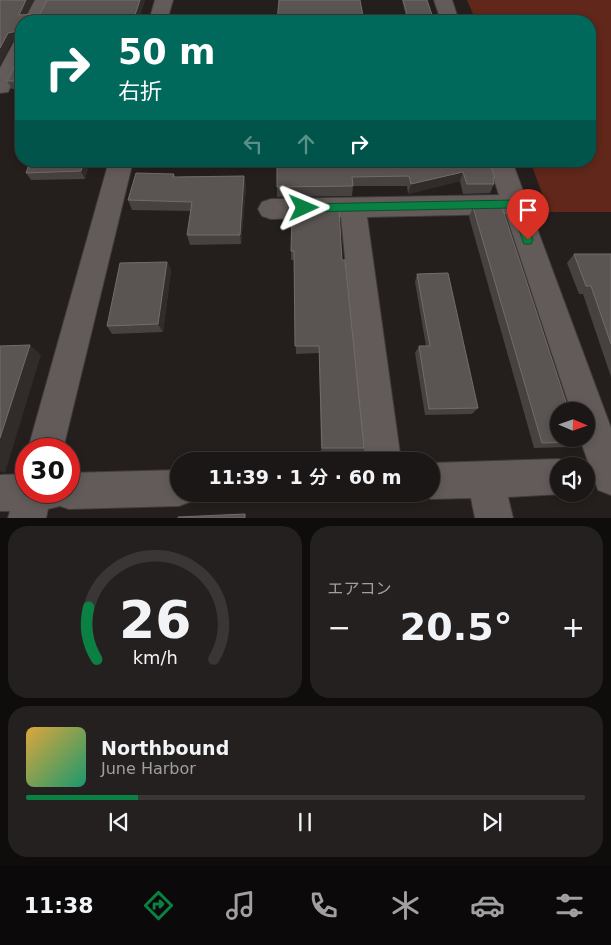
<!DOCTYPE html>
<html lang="ja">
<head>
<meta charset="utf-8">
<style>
	body { margin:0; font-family:"DejaVu Sans","Noto Sans JP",sans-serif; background:#24201f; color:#f1f3f6; height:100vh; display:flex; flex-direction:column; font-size:19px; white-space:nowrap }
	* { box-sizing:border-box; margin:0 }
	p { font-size:16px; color:#a09fa1 }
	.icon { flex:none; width:28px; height:28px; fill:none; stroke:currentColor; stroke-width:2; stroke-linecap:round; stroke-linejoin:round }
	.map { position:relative; height:518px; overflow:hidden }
	.panel { display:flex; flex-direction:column; gap:8px; padding:8px; background:#0f0d0c; flex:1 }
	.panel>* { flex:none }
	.banner { position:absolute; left:15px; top:15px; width:581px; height:152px; border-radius:20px; box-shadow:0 2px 8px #0003,0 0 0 1px #393635; background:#00695c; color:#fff; overflow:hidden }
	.needle { width:32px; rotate:92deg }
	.controls { position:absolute; left:550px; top:402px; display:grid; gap:10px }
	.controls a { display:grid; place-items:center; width:45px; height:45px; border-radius:50%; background:#1b1716; box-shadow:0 2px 8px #0003,0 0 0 1px #393635; font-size:25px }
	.speed { position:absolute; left:15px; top:438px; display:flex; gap:10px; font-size:25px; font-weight:700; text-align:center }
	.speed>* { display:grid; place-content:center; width:65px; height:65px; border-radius:50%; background:#1b1716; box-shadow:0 2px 8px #0003,0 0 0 1px #393635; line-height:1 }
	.speed .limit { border:8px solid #d22; background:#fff; color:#111 }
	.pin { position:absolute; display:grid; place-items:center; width:42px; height:42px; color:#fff; margin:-51px -21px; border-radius:50% 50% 50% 0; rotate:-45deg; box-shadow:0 0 5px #0007 }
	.pin .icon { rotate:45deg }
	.me { position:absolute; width:55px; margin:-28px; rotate:89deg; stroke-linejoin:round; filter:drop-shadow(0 0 4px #0008) }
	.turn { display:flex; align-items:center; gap:18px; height:105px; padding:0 20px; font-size:22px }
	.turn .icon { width:65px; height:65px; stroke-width:2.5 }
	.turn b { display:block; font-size:35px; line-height:42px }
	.lanes { display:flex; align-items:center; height:48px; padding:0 20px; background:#0003; justify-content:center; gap:25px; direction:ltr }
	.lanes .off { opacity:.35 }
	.big { font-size:38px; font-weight:600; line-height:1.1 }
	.panel .widget { flex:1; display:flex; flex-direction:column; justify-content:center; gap:8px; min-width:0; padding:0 18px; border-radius:20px; background:#24201f }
	.panel .dial { align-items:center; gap:0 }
	.dial svg { height:130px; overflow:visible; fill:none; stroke:#393635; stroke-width:7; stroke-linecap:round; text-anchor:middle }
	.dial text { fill:#f1f3f6; stroke:none }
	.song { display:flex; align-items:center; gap:15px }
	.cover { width:60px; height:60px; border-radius:8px; background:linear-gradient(135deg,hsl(40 70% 55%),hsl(160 70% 35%)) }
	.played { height:5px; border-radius:2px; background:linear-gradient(90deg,#0b8043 20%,#393635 20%) }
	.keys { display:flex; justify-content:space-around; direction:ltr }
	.heat { display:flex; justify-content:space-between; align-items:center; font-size:28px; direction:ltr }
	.panel .tiles { flex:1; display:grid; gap:8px; grid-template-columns:1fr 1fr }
	.widget:last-child { grid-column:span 2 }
	.trip { position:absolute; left:170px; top:452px; width:270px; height:50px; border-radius:25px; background:#1b1716; box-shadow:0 2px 8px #0003,0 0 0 1px #393635; font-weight:600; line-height:50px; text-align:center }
	.tabs { display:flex; height:80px; justify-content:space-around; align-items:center; background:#0b0909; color:#a09fa1 }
	.tabs .icon { width:35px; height:35px }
	.tabs .selected { color:#0b8043 }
	.tabs b { font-size:22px; color:#f1f3f6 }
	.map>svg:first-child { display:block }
	.green { fill:#60271a }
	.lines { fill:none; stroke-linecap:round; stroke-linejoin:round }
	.minor-casing { stroke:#403c3a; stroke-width:2 }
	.minor { fill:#625b59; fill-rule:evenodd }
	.wall { fill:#47413f }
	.shaded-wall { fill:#312c2a }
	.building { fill:#5a5452; stroke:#726c6b }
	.route { fill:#0b8043; stroke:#07532c }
</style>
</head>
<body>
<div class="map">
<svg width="611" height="518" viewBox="0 0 611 518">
	<rect width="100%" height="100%" fill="#241f1d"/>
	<!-- green -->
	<path class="green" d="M467 0H611V212H549L530 161H590V21H476Z"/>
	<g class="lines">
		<defs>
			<path id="minor" d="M35 0H53L42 21H24Z
				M155 0H173L167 21H149Z
				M434 0H452L459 21H441Z
				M21 40V66L8 92 0 93V68L14 42Z
				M109 161H133L63 449H28Z
				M488 161H512L611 428V495L598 490 580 439H586V411H571L506 214 367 217 401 461H365L341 217 271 219 262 216 258 209 262 202 271 199 499 195Z
				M559 459 573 466H559V494H562L508 497 513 518H475L471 498 431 499 418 494H431V463Z
				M179 470V494H195L192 501 179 506 69 509 60 506 48 509 46 518H8L10 511H0V475L26 474V491H69V473Z"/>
		</defs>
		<!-- minor casing -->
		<use href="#minor" class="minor-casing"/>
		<!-- minor -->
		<use href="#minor" class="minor"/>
	</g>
	<!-- wall -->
	<path class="wall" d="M0 0H33L26 14H40L145 0 138 21H21V89H12L7 81 19 58 18 40 12 41 0 64Z
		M402 0H427L434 21H407Z
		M90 161 85 179 31 180 26 173Z
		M277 161H489L495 178 493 181 494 184 490 193 463 194 460 181 408 194 407 186H353L352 196 277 197Z
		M174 174 175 177 244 176 246 186 241 244 190 245 187 235 191 211 132 210 128 200Z
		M473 207 579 442 570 447 534 448 469 217Z
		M292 211 342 260 364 448 362 453H321L319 353 296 354 294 260H291V251Z
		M574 254H611V377L583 294H579L567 263Z
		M167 262 171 270 163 332 112 334 107 326Z
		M417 274 478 408 472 414 425 415 415 353 419 346H426L415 282Z"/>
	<!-- shaded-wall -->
	<path class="shaded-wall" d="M26 0H33L23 21 19 15Z
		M140 0H145L138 21H133Z
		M18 31 21 39 12 41 0 64V48L8 33Z
		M84 161H90L85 179 81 171Z
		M463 172 460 181 408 194 411 184Z
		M244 176 246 186 241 244 240 235Z
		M167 262 171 270 163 332 158 324Z
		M30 345 41 355 5 473 0 471V438Z"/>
	<!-- building -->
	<path class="building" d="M0 0H26L19 15 40 14 47 0H140L133 21H21V81H7L19 58 18 31 8 33 0 48Z
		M279 0H360L364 21H277Z
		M403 0H427L434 21H409Z
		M30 161H84L81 171 26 173Z
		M277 161H489L495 178H493L494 184H467L463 172 411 184 409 176 352 177 353 186 277 187Z
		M136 173 174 174 173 177 244 176 240 235H187L192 202 128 200Z
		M473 207H502L569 411H559V439H578L579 442 542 443Z
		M339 210 342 260H345L364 448H322L319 346H295L294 251H291L292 211Z
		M574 254H611V344L591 286H586Z
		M167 262 158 324 107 326 120 263Z
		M448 273 478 408 429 409 419 346H430L417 274Z
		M30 345 0 438V346Z
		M245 514V518H178V517Z"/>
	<!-- route -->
	<path class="route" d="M515 200 520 204 533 240 531 244H524L511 208 304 212 298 208 304 204Z"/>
</svg>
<div class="controls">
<a><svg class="needle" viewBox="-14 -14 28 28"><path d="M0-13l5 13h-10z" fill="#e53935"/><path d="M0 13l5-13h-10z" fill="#a09fa1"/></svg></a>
<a><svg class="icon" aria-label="sound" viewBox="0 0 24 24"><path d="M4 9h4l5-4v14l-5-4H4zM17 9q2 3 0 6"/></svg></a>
</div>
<div class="speed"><div class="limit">30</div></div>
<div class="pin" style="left:528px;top:240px;background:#d93025"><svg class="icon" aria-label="arrive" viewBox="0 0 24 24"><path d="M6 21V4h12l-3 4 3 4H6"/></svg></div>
<svg class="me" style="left:304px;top:208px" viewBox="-20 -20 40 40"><path d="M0-17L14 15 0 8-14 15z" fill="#0b8043" stroke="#fff" stroke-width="4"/></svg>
<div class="trip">11:39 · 1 分 · 60 m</div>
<div class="banner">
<div class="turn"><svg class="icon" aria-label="right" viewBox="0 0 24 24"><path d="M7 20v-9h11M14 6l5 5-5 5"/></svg><div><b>50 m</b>右折</div></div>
<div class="lanes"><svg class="icon off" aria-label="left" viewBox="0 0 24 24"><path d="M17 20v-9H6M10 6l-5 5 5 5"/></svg><svg class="icon off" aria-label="ahead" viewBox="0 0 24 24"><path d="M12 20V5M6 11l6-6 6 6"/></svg><svg class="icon" aria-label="right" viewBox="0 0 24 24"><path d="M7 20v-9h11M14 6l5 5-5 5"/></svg></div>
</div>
</div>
<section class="panel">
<div class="tiles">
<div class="widget dial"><svg viewBox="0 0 100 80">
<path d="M14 69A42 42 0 1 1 86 69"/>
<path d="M14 69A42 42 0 0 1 9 37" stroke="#0b8043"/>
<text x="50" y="56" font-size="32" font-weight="700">26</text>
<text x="50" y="72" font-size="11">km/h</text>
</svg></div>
<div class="widget"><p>エアコン</p>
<div class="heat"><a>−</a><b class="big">20.5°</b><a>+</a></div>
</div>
<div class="widget">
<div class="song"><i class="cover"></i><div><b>Northbound</b><p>June Harbor</p></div></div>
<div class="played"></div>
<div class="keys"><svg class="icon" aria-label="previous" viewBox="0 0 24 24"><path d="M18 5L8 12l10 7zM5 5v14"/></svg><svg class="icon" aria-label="pause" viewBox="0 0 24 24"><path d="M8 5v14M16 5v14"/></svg><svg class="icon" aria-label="next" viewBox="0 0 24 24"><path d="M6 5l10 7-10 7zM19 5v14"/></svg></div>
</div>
</div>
</section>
<nav class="tabs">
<b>11:38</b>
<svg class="icon selected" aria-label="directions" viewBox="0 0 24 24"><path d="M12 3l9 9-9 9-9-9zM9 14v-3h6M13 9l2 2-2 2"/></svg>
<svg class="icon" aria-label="music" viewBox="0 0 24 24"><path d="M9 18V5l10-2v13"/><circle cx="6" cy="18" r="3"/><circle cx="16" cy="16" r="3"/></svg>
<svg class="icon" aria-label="phone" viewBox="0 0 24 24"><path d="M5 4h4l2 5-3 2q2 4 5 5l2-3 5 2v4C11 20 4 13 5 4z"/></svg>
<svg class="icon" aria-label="climate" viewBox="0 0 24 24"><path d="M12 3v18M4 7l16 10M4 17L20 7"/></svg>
<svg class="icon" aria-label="car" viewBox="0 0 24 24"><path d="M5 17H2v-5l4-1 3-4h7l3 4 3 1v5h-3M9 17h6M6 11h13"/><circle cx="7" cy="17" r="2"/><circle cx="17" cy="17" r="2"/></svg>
<svg class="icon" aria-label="filters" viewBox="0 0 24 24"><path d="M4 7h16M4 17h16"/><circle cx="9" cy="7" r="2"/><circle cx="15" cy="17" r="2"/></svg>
</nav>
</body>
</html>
